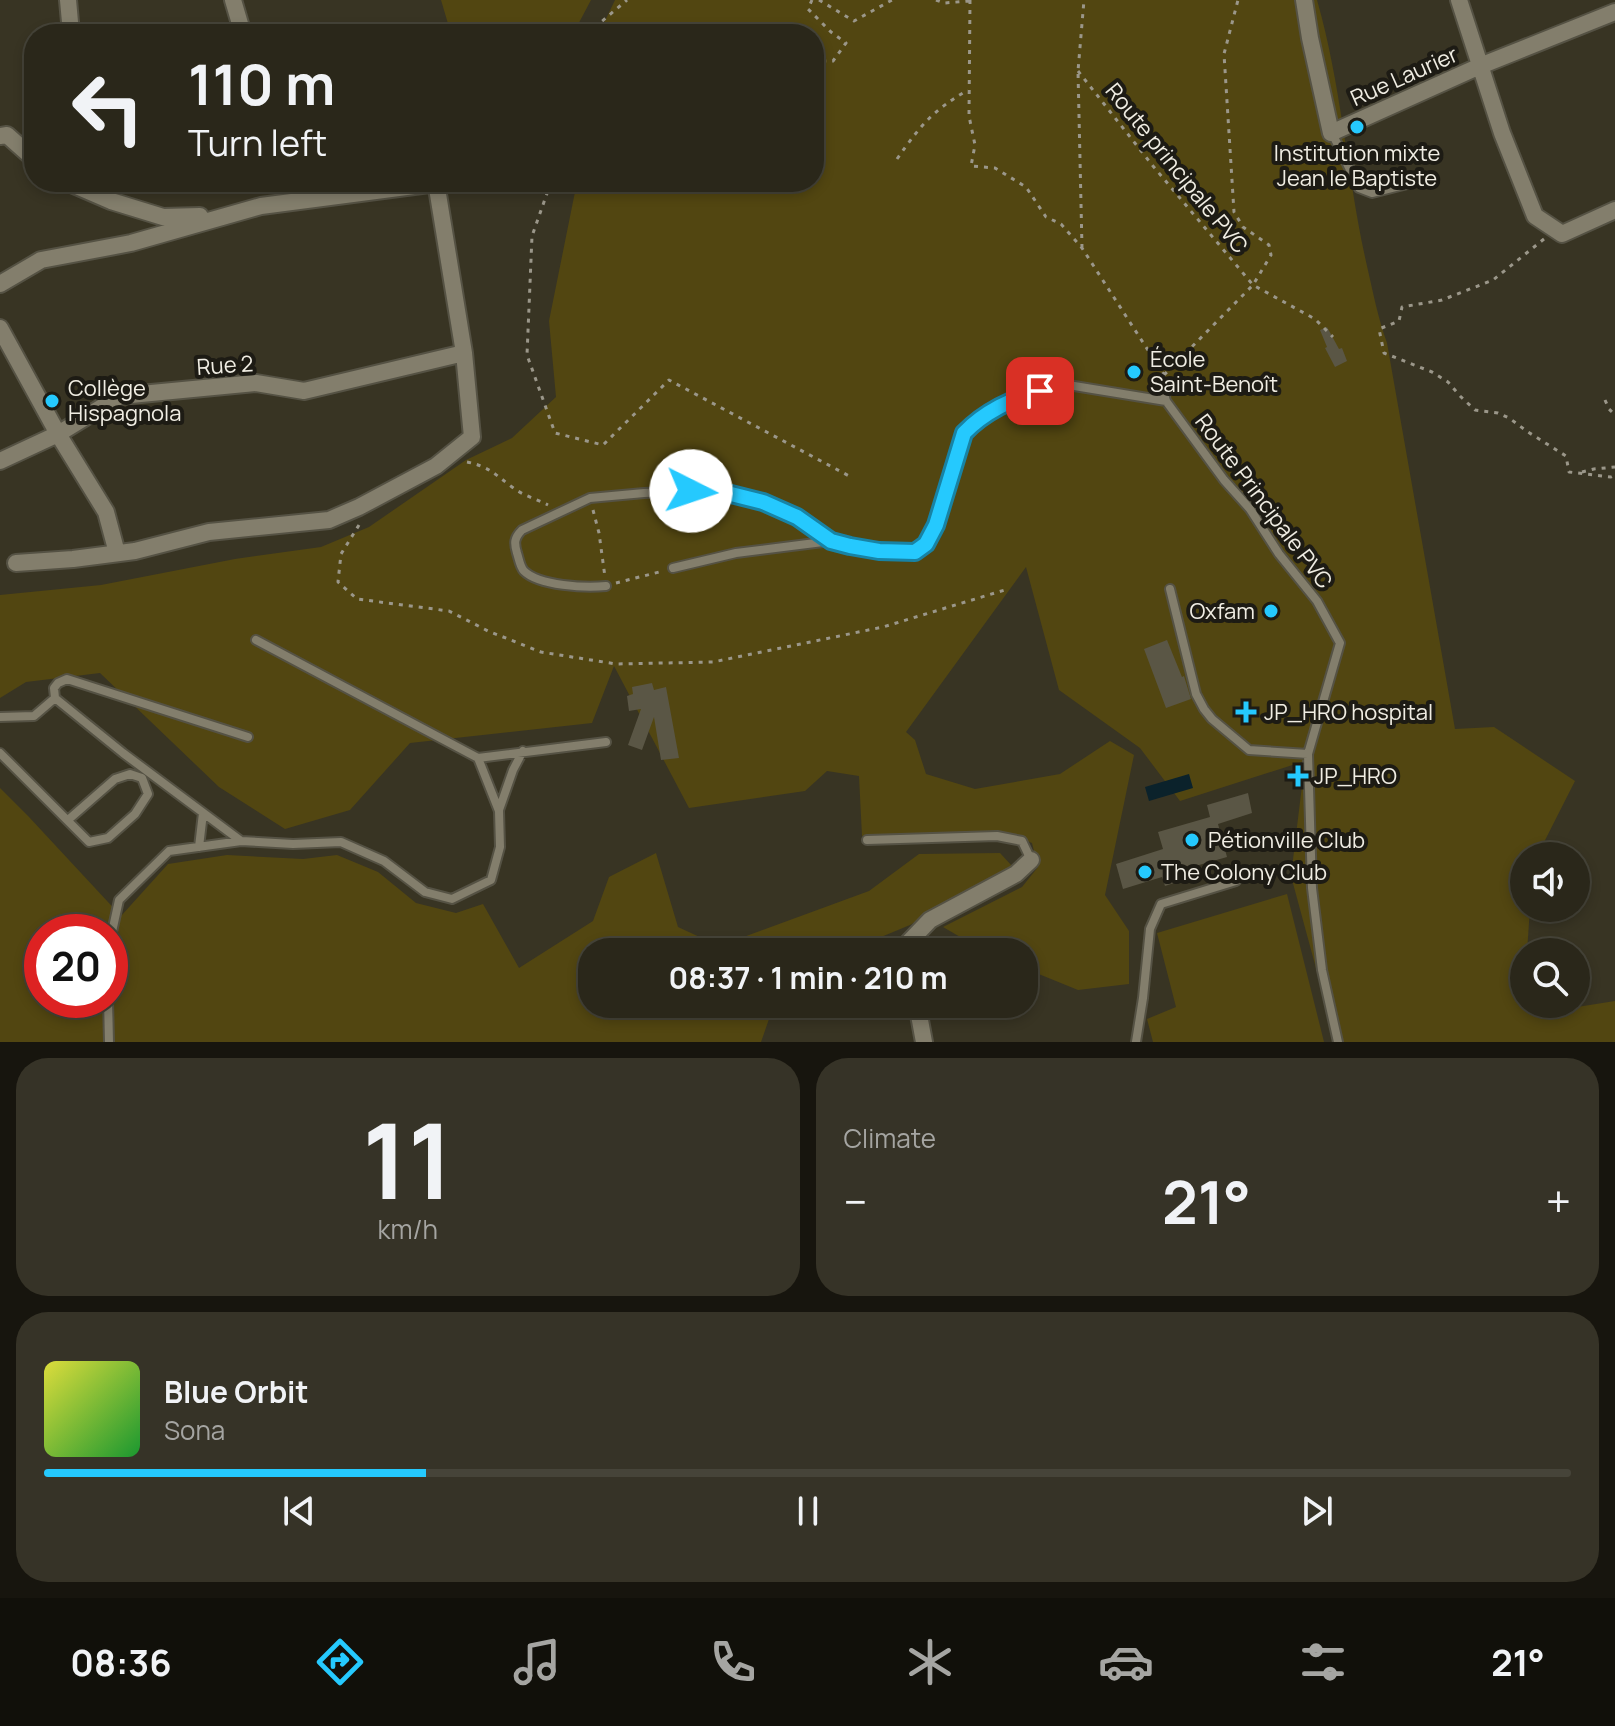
<!DOCTYPE html>
<html lang="en">
<head>
<meta charset="utf-8">
<style>
	body { margin:0; font-family:Manrope,sans-serif; background:#363327; color:#f1f3f6; height:100vh; display:flex; flex-direction:column; font-size:30px; white-space:nowrap }
	* { box-sizing:border-box; margin:0 }
	p { font-size:26px; color:#a5a5a2 }
	.icon { flex:none; width:44px; height:44px; fill:none; stroke:currentColor; stroke-width:2; stroke-linecap:round; stroke-linejoin:round }
	.map { position:relative; height:1042px; overflow:hidden }
	.side { display:flex; flex-direction:column; gap:16px; padding:16px; background:#17150e; flex:1 }
	.side>* { flex:none }
	.hud { position:absolute; left:24px; top:24px; width:800px; height:168px; border-radius:32px; box-shadow:0 4px 12px #0003,0 0 0 2px #464439; background:#2a271a; color:#f1f3f6; overflow:hidden }
	.tools { position:absolute; left:1510px; top:842px; display:grid; gap:16px }
	.tools a { display:grid; place-items:center; width:80px; height:80px; border-radius:50%; background:#2a271a; box-shadow:0 4px 12px #0003,0 0 0 2px #464439; font-size:40px }
	.speed { position:absolute; left:24px; top:914px; display:flex; gap:16px; font-size:40px; font-weight:700; text-align:center }
	.speed>* { display:grid; place-content:center; width:104px; height:104px; border-radius:50%; background:#2a271a; box-shadow:0 4px 12px #0003,0 0 0 2px #464439; line-height:1 }
	.speed .limit { border:12px solid #d22; background:#fff; color:#111 }
	.pin { position:absolute; display:grid; place-items:center; width:68px; height:68px; color:#fff; margin:-34px; border-radius:16px; box-shadow:0 4px 12px #0006 }
	.me { position:absolute; width:88px; margin:-44px; rotate:94deg; stroke-linejoin:round; filter:drop-shadow(0 0 6px #0008) }
	.turn { display:flex; align-items:center; gap:28px; height:168px; padding:0 32px; font-size:36px }
	.turn .icon { width:104px; height:104px; stroke-width:2.5 }
	.turn b { display:block; font-size:56px; line-height:68px }
	.big { font-size:60px; font-weight:700; line-height:1.1 }
	.side .tile { flex:1; display:flex; flex-direction:column; justify-content:center; gap:12px; min-width:0; padding:0 28px; border-radius:32px; background:#363327 }
	.side .dial { align-items:center; gap:0 }
	.dial b { font-size:104px; line-height:1 }
	.song { display:flex; align-items:center; gap:24px }
	.cover { width:96px; height:96px; border-radius:12px; background:linear-gradient(135deg,hsl(60 70% 55%),hsl(130 70% 35%)) }
	.played { height:8px; border-radius:4px; background:linear-gradient(90deg,#25c9fe 25%,#464439 25%) }
	.keys { display:flex; justify-content:space-around; direction:ltr }
	.heat { display:flex; justify-content:space-between; align-items:center; font-size:44px; direction:ltr }
	.side .tiles { flex:1; display:grid; gap:16px; grid-template-columns:1fr 1fr }
	.tile:last-child { grid-column:span 2 }
	.trip { position:absolute; left:578px; top:938px; width:460px; height:80px; border-radius:32px; background:#2a271a; box-shadow:0 4px 12px #0003,0 0 0 2px #464439; font-weight:700; line-height:80px; text-align:center }
	.menu { display:flex; height:128px; justify-content:space-around; align-items:center; background:#11100a; color:#a5a5a2 }
	.menu .icon { width:56px; height:56px }
	.menu .on { color:#25c9fe }
	.menu b { font-size:36px; color:#f1f3f6 }
	.map>svg:first-child { display:block }
	.green { fill:#524611; fill-rule:evenodd }
	.water { fill:#0b222b }
	.building { fill:#5a5645 }
	.lines { fill:none; stroke-linecap:round; stroke-linejoin:round }
	.lane-casing { stroke:#555244; stroke-width:12 }
	.street-casing { stroke:#555244; stroke-width:20 }
	.path { stroke:#9b978a; stroke-width:3; stroke-dasharray:4 6; stroke-linecap:butt }
	.lane { stroke:#837e6c; stroke-width:8 }
	.street { stroke:#837e6c; stroke-width:16 }
	.route-casing { stroke:#1883a5; stroke-width:20 }
	.route { stroke:#25c9fe; stroke-width:14 }
	.poi-dot { fill:#25c9fe; stroke:#1d1b14; stroke-width:3 }
	.labels { text-anchor:middle; dominant-baseline:central; stroke-width:8; stroke-linejoin:round; paint-order:stroke }
	.street-label { font-size:22px; fill:#f0ede3; stroke:#1d1b14 }
	.poi-label { font-size:22px; fill:#f0ede3; stroke:#1d1b14; text-anchor:start }
</style>
</head>
<body>
<div class="map">
<svg width="1615" height="1042" viewBox="0 0 1615 1042">
	<rect width="100%" height="100%" fill="#383423"/>
	<!-- green -->
	<path class="green" d="M441 0H591L573 34H454L449 27Z
		M615 0H1317C1342 87 1347 178 1367 266 1373 292 1378 318 1387 343L1455 729 1494 727 1575 781 1537 856H1524V908H1530L1527 952H1524V1004H1549L1552 1011 1615 1001V1042H1336L1291 876 1305 761 1180 801 1140 748 1059 690 1026 567 906 732 915 740 926 774 975 789 1060 774 1110 741 1134 755 1105 895 1129 931V984L1078 990 1024 968V952H986L943 927 1022 887 1038 867 1032 843 1005 832 862 836 859 776 827 771 805 791 689 808 614 666 592 723 410 743 350 810 285 829 219 787 100 673 26 682 0 698V595L101 585 235 559 321 547 369 527 466 460 512 438 556 397 549 321 577 182H814V34H603L604 23Z
		M0 788 29 817 121 916 168 864 227 855 303 859 337 855 378 872 416 903 456 913 483 904 519 968 593 921 609 877 656 853 678 927 719 946 869 891 919 854 1000 853 1012 866 910 925 845 952H592V1004H780L769 1019 761 1042H0ZM42 932H110V1000H42Z
		M1287 894 1324 1042H1153L1147 1019 1176 1007 1157 933Z"/>
	<!-- water -->
	<path class="water" d="M1189 774 1193 788 1149 801 1145 787Z"/>
	<!-- building -->
	<path class="building" d="M1327 327 1339 349 1342 348 1347 361 1335 367 1325 348 1327 347 1320 330Z
		M1167 640 1182 677 1184 676 1191 699 1166 708 1144 649Z
		M652 683 654 690 666 687 679 758 661 760 654 717 642 750 628 745 641 709 629 711 627 696 633 694 632 687Z
		M1248 793 1252 813 1218 824 1227 857 1178 871 1180 881 1165 886 1162 877 1123 889 1116 864 1163 849 1158 832 1210 817 1207 805Z"/>
	<g class="lines">
		<defs>
			<path id="lane" d="M1332 133 1359 188 1372 193 1423 180
				M1162 386 1166 401 1224 480 1250 509 1279 554 1317 601 1340 643 1308 754 1312 888 1322 970 1338 1042
				M831 541 879 551 915 552 926 544 936 525 964 433 974 423 1018 397 1062 384 1166 401
				M606 586C586 588 539 586 524 571 520 567 519 559 517 553 514 543 514 538 522 530L590 498 644 493 715 490 763 502 797 517 831 541 736 553 673 568
				M1170 589 1196 694 1204 709 1212 719 1249 750 1308 754
				M55 698 123 753 241 841
				M0 717 34 716 55 698 54 688 58 683 67 679 248 737
				M0 753 89 842 108 838 135 814 148 794 142 778 130 774 115 779 68 820
				M478 758 606 742
				M499 810 513 770 523 751
				M867 840 997 836 1022 841 1031 860
				M199 847 203 813
				M110 941 119 900 169 851 241 841 293 844 341 842 384 861 425 892 452 899 491 880 500 847 499 811 478 758 256 640
				M108 1000 109 1042
				M1136 1042 1143 998 1150 929 1161 904 1236 881"/>
			<path id="street" d="M68 0 70 22
				M233 0 243 34
				M1304 0 1310 38 1331 133 1480 66 1615 12
				M1459 0 1502 133 1535 216 1562 234 1615 210
				M413 34H414
				M0 136 7 135 34 159
				M67 182 111 201 163 217 200 216
				M0 284 41 260 131 243 261 206 437 183
				M0 328 58 434 106 512 117 553
				M0 461 58 434 120 396 256 383 304 391 464 353
				M16 563 73 559 135 551 209 532 329 520 359 507 436 466 472 437 464 353 436 182
				M910 952 908 943 930 920 1016 874 1031 860
				M917 1004 924 1042"/>
		</defs>
		<!-- lane casing -->
		<use href="#lane" class="lane-casing"/>
		<!-- street casing -->
		<use href="#street" class="street-casing"/>
		<!-- path -->
		<path class="path" d="M812 0 808 9 831 32 846 43 833 61H814
			M819 0 854 21 892 0
			M936 0 944 3 970 1
			M970 0 969 116 975 145 971 166 995 168 1026 187 1046 217 1061 224 1082 248 1164 375
			M587 34 627 0
			M1078 71 1153 166 1253 285 1315 319 1333 337
			M814 130 818 134 814 150
			M897 159C920 126 933 110 968 90
			M551 182 532 236 527 355 555 433 603 445 669 380 851 477
			M1544 239 1493 280 1442 300 1402 307 1399 321 1379 329 1384 353 1432 372 1448 382 1460 396 1475 410 1498 413 1509 418 1528 432 1566 456 1569 472 1611 477 1615 475
			M1082 248 1078 71 1084 0
			M1164 375 1253 285 1271 255 1269 245 1243 227 1234 212 1224 54 1238 0
			M1605 400 1609 409 1615 415
			M467 462C488 466 496 475 512 487 522 495 536 499 548 505
			M1582 472 1594 469 1615 467
			M593 510 599 533 605 577
			M359 525 341 554 338 582 357 599 449 611 488 631 541 652 616 664 713 662 883 627 1008 589
			M616 583 663 571"/>
		<!-- lane -->
		<use href="#lane" class="lane"/>
		<!-- street -->
		<use href="#street" class="street"/>
	</g>
	<g class="lines">
		<defs>
			<path id="route" d="M691 491 715 490 763 502 797 517 831 541 850 546 879 551 915 552 926 544 936 525 964 433C984 412 1013 398 1040 391"/>
		</defs>
		<!-- route casing -->
		<use href="#route" class="route-casing"/>
		<!-- route -->
		<use href="#route" class="route"/>
	</g>
	<!-- markers -->
	<g class="poi-dot">
		<circle cx="1357" cy="127" r="8"/>
		<circle cx="1134" cy="372" r="8"/>
		<circle cx="52" cy="401" r="8"/>
		<circle cx="1271" cy="611" r="8"/>
		<path d="M1242 700h8v8h8v8h-8v8h-8v-8h-8v-8h8z"/>
		<path d="M1294 764h8v8h8v8h-8v8h-8v-8h-8v-8h8z"/>
		<circle cx="1192" cy="840" r="8"/>
		<circle cx="1145" cy="872" r="8"/>
	</g>
	<g class="labels">
		<!-- street labels -->
		<g class="street-label">
			<text transform="translate(1404 76) rotate(-24)">Rue Laurier</text>
			<text transform="translate(1177 168) rotate(51)">Route principale PVC</text>
			<text transform="translate(225 365) rotate(-4)">Rue 2</text>
			<text transform="translate(1264 501) rotate(53)">Route Principale PVC</text>
		</g>
		<!-- poi labels -->
		<g class="poi-label">
			<text x="1357" y="153" text-anchor="middle">Institution mixte<tspan x="1357" dy="25">Jean le Baptiste</tspan></text>
			<text x="1150" y="359">École<tspan x="1150" dy="25">Saint-Benoît</tspan></text>
			<text x="68" y="388">Collège<tspan x="68" dy="25">Hispagnola</tspan></text>
			<text x="1255" y="611" text-anchor="end">Oxfam</text>
			<text x="1264" y="712">JP_HRO hospital</text>
			<text x="1314" y="776">JP_HRO</text>
			<text x="1208" y="840">Pétionville Club</text>
			<text x="1161" y="872">The Colony Club</text>
		</g>
	</g>
</svg>
<div class="tools">
<a><svg class="icon" aria-label="sound" viewBox="0 0 24 24"><path d="M4 9h4l5-4v14l-5-4H4zM17 9q2 3 0 6"/></svg></a>
<a><svg class="icon" aria-label="search" viewBox="0 0 24 24"><circle cx="10" cy="10" r="6"/><path d="M15 15l6 6"/></svg></a>
</div>
<div class="speed"><div class="limit">20</div></div>
<div class="pin" style="left:1040px;top:391px;background:#d93025"><svg class="icon" aria-label="arrive" viewBox="0 0 24 24"><path d="M6 21V4h12l-3 4 3 4H6"/></svg></div>
<svg class="me" style="left:691px;top:491px" viewBox="-20 -20 40 40"><circle r="19" fill="#fff"/><path d="M0-13L10 11 0 6-10 11z" fill="#25c9fe"/></svg>
<div class="trip">08:37 · 1 min · 210 m</div>
<div class="hud">
<div class="turn"><svg class="icon" aria-label="left" viewBox="0 0 24 24"><path d="M17 20v-9H6M10 6l-5 5 5 5"/></svg><div><b>110 m</b>Turn left</div></div>
</div>
</div>
<section class="side">
<div class="tiles">
<div class="tile dial"><b>11</b><p>km/h</p></div>
<div class="tile"><p>Climate</p>
<div class="heat"><a>−</a><b class="big">21°</b><a>+</a></div>
</div>
<div class="tile">
<div class="song"><i class="cover"></i><div><b>Blue Orbit</b><p>Sona</p></div></div>
<div class="played"></div>
<div class="keys"><svg class="icon" aria-label="previous" viewBox="0 0 24 24"><path d="M18 5L8 12l10 7zM5 5v14"/></svg><svg class="icon" aria-label="pause" viewBox="0 0 24 24"><path d="M8 5v14M16 5v14"/></svg><svg class="icon" aria-label="next" viewBox="0 0 24 24"><path d="M6 5l10 7-10 7zM19 5v14"/></svg></div>
</div>
</div>
</section>
<nav class="menu">
<b>08:36</b>
<svg class="icon on" aria-label="directions" viewBox="0 0 24 24"><path d="M12 3l9 9-9 9-9-9zM9 14v-3h6M13 9l2 2-2 2"/></svg>
<svg class="icon" aria-label="music" viewBox="0 0 24 24"><path d="M9 18V5l10-2v13"/><circle cx="6" cy="18" r="3"/><circle cx="16" cy="16" r="3"/></svg>
<svg class="icon" aria-label="phone" viewBox="0 0 24 24"><path d="M5 4h4l2 5-3 2q2 4 5 5l2-3 5 2v4C11 20 4 13 5 4z"/></svg>
<svg class="icon" aria-label="climate" viewBox="0 0 24 24"><path d="M12 3v18M4 7l16 10M4 17L20 7"/></svg>
<svg class="icon" aria-label="car" viewBox="0 0 24 24"><path d="M5 17H2v-5l4-1 3-4h7l3 4 3 1v5h-3M9 17h6M6 11h13"/><circle cx="7" cy="17" r="2"/><circle cx="17" cy="17" r="2"/></svg>
<svg class="icon" aria-label="filters" viewBox="0 0 24 24"><path d="M4 7h16M4 17h16"/><circle cx="9" cy="7" r="2"/><circle cx="15" cy="17" r="2"/></svg>
<b>21°</b>
</nav>
</body>
</html>
